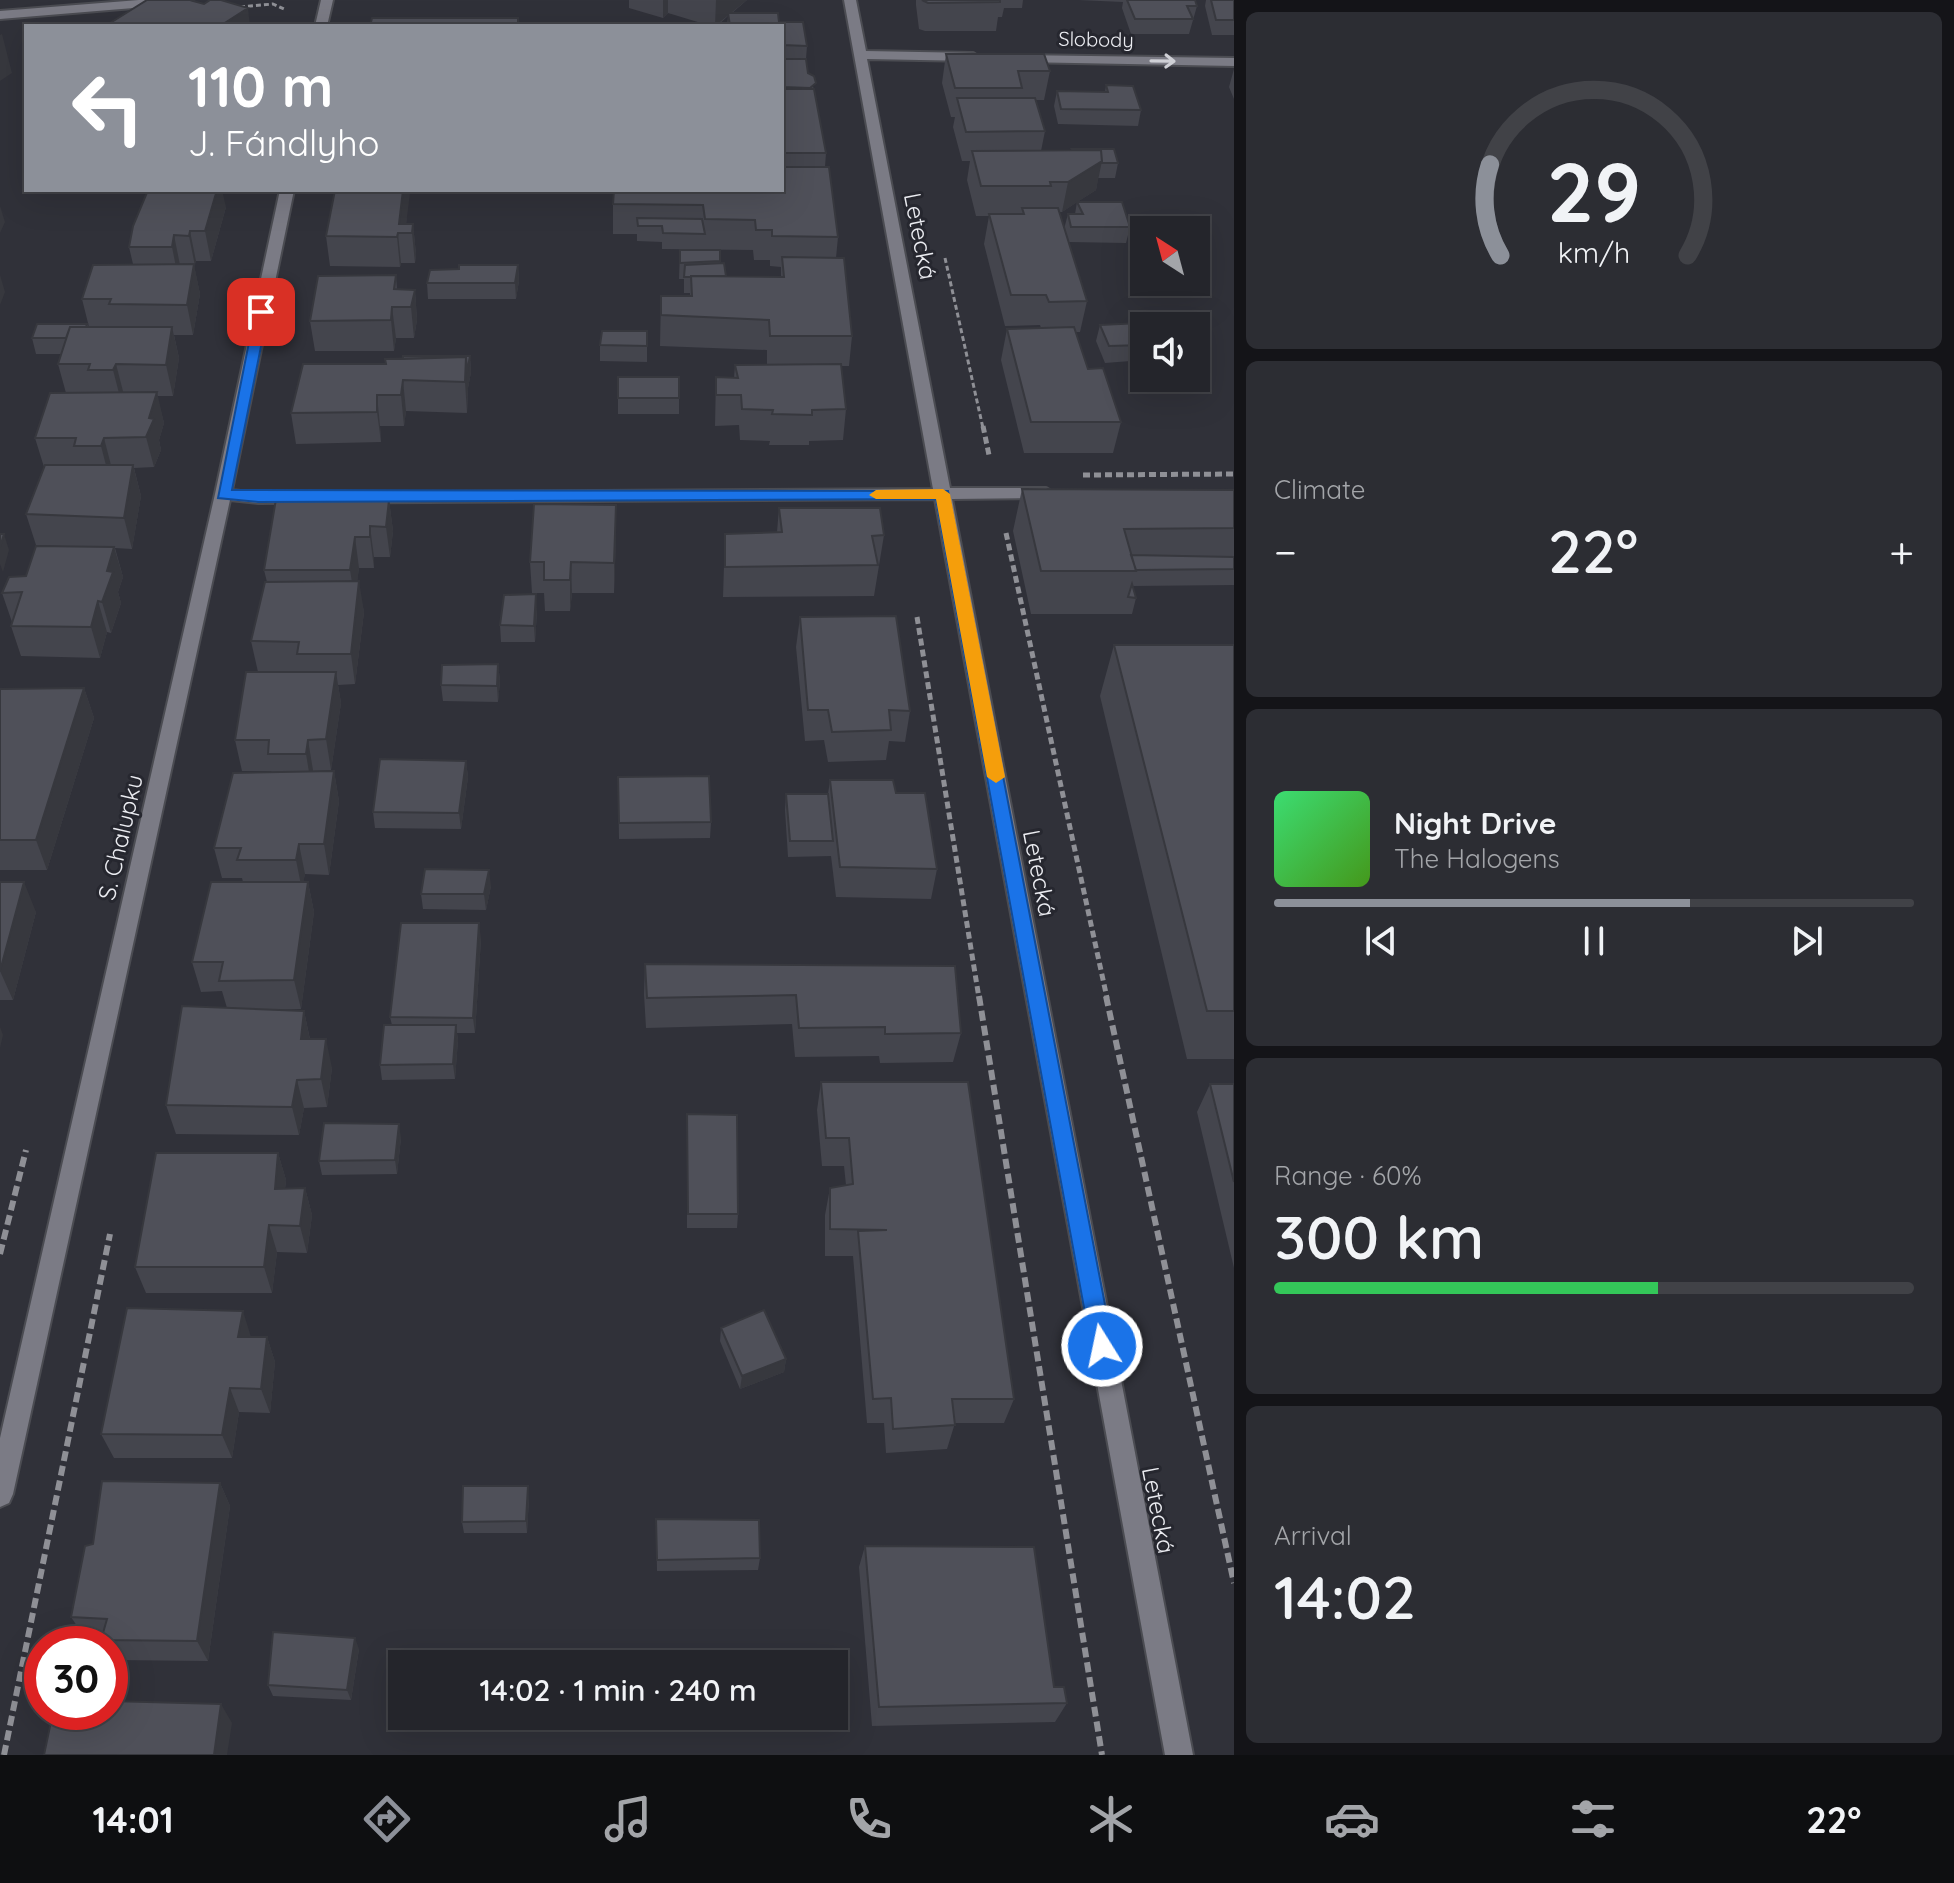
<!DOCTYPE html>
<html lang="en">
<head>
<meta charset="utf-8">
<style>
	body { margin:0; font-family:Quicksand,sans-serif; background:#2c2d33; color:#f1f3f6; height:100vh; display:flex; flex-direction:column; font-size:30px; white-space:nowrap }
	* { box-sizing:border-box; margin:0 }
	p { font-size:26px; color:#a3a5a9 }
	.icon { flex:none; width:44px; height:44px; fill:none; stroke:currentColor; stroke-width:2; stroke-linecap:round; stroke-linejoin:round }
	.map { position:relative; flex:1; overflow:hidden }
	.sheet { display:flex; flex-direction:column; gap:12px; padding:12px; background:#141418; width:720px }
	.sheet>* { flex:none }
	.top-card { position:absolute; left:24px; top:24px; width:760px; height:168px; border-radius:0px; box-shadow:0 8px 32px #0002,0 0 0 2px #414247; background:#8c9099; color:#fff; overflow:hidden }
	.needle { width:52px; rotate:324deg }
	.fabs { position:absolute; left:1130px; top:216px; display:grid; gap:16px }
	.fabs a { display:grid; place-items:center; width:80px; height:80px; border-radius:0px; background:#24252b; box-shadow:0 8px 32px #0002,0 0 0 2px #414247; font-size:40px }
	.speed { position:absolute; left:24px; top:1626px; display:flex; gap:16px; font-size:40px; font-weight:700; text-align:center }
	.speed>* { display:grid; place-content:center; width:104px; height:104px; border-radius:50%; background:#24252b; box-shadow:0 8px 32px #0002,0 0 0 2px #414247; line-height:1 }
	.speed .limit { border:12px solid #d22; background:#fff; color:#111 }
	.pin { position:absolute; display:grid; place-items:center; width:68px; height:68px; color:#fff; margin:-34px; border-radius:16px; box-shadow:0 4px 12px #0006 }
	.me { position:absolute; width:88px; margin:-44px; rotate:350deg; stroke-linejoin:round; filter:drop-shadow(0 0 6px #0008) }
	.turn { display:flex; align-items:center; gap:28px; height:168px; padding:0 32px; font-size:36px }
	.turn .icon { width:104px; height:104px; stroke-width:2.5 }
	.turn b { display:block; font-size:56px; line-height:68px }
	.big { font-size:60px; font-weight:600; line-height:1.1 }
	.sheet .card { flex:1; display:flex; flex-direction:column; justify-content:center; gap:12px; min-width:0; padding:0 28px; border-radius:12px; background:#2c2d33 }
	.sheet .dial { align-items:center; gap:0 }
	.dial svg { height:208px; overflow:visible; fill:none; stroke:#414247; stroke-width:7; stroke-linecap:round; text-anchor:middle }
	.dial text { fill:#f1f3f6; stroke:none }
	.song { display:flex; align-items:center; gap:24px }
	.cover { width:96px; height:96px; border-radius:12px; background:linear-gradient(135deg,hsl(140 70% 55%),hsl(100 70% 35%)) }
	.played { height:8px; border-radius:4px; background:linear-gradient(90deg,#8c9099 65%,#414247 65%) }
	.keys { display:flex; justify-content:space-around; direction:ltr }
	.heat { display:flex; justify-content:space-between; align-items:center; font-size:44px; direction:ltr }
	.charge { height:12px; border-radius:6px; background:linear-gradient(90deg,#34c759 60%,#414247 0) }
	.trip { position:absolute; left:388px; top:1650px; width:460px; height:80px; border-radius:0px; background:#24252b; box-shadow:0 8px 32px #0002,0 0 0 2px #414247; font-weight:600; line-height:80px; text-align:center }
	.tabs { display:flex; height:128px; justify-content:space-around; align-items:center; background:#0e0f11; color:#a3a5a9 }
	.tabs .icon { width:56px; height:56px }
	.tabs .on { color:#8c9099 }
	.tabs b { font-size:36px; color:#f1f3f6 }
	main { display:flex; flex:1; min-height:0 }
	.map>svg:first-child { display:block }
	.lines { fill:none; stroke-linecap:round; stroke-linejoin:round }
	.minor-casing { stroke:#4b4c52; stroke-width:4 }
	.path-far2 { stroke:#8f9096; stroke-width:3; stroke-dasharray:5 3; stroke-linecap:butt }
	.path-far1 { stroke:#8f9096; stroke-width:5; stroke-dasharray:7 4; stroke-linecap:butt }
	.path { stroke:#8f9096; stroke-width:6; stroke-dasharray:10 5; stroke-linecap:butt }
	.minor { fill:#7b7b85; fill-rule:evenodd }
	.wall { fill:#44454d; fill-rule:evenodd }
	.shaded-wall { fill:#37383e }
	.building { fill:#4f5059; stroke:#37383e; stroke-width:2 }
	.oneway { stroke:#cfd0d6 }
	.route { fill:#1a73e8; stroke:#114b97; stroke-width:2 }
	.slow { fill:#f59e0b }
	.labels { text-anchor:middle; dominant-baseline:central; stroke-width:6; stroke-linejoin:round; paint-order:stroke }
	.far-street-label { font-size:20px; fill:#ebecf1; stroke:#26272f }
	.street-label { font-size:24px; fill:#ebecf1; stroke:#26272f }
</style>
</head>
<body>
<main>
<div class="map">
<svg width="1234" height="1755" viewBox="0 0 1234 1755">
	<rect width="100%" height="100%" fill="#303139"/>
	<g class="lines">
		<defs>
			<path id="minor" d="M139 0H188L182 4 0 19V11Z
				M321 0H333L327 26H315Z
				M844 0H856L866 51 973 53 979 57 973 61 867 59 950 488H1046L1054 493 1046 498 952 499 1193 1755H1165L935 499 258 503 230 500 13 1494 9 1503 0 1507V1438L215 494 280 190H294L232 490 258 493 933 489Z
				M1017 55 1234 58V66L1021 62 1015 58Z"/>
		</defs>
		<!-- minor casing -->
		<use href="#minor" class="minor-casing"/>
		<!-- path-far2 -->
		<path class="path-far2" d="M240 7 273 4 284 9
			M945 258 983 428"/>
		<!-- path-far1 -->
		<path class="path-far1" d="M983 426 989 455
			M1083 475 1234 474
			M1006 533 1107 998
			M917 617 979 998"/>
		<!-- path -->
		<path class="path" d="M979 996 1102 1755
			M1106 996 1234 1583
			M0 1254 26 1150
			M4 1755 110 1234"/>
		<!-- minor -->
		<use href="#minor" class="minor"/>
	</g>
	<!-- wall -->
	<path class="wall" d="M629 0H747L732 13 779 22 807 46 806 59 808 73 815 92 826 153 825 167 838 237 836 258 852 336 849 366H841L846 409 843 440 809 441V445H769L770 441 740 440 739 425 715 426 716 377 734 378 735 365H767V350L660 346 661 296H690V293H684V279H679L680 250H720V264L726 276 781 277V267L770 266V260H754L753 250 662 249V242L637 241V234H613V204L782 190V26H727L728 16 717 26H711L668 13 663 18 629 8Z
		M916 0H1023L1022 8H1004L1002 17H998L996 31H925L919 29 916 5Z
		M1078 0H1195L1197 6 1189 34H1131L1122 8 1123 2Z
		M1206 0H1234V35H1212L1205 6Z
		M946 54 1050 71 1044 100H1035L1045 131 1041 151 1072 150V149L1118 163 1115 178H1098L1096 190 1077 202 1130 227 1126 243 1069 242 1087 301 1080 332H1075L1088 369 1121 422 1113 453H1024L1001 360 1007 329 1041 328 1040 325 1005 326 984 244 989 216H976L967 180 970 161H962L953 127 955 117H951L942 83ZM1077 202 1075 214H1068L1064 229 1059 212H1062Z
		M1234 69V99L1229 87Z
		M1106 85 1141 110 1138 126 1058 124 1054 106 1057 91 1105 92Z
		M335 190H409L406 224H413L416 254 415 263H401L400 267 330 266 326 236Z
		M226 207 211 261H196L194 266 200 294 193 335H174L179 358 173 396H157L164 423 159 440 161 450 154 467 134 468 141 496 132 549 115 548 123 577 118 592 121 603 111 633 107 632 100 658 21 656 11 626 12 622 2 593 26 576 62 546 36 545 26 514 44 467 35 438 66 393 58 364 61 354H36L32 338 87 324 89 327 82 299 133 264 129 247Z
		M518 265 519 281 516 299H428L427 283 459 269Z
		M396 275 397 289 415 290 417 320 414 338H396L394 351H315L310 321Z
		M1100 325 1144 333V360L1105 363 1096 341Z
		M647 331V362L600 361V345Z
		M470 356 471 372 468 388 467 413 406 411 404 426H380L381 442 296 444 291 413 386 364Z
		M618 377H679V414H618Z
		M1022 489 1234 490V585L1133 586 1136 598 1132 614H1031L1013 531Z
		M389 500 393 531 390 557H374V568H359L357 581 364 612 355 684 338 685 341 703 331 770H313L334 771 339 801 329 875 305 874 303 882H308L314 912 301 1009 275 1010 304 1011 310 1039 332 1068 327 1107 304 1108 299 1135 176 1134 166 1105 227 1008 222 991 201 992 192 962 243 882 242 878H222L214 848 272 772 271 771H242L235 740 258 672 251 641 267 582 264 570Z
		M779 508 884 535 874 596 723 597 725 534 777 532Z
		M616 536 614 593H572L570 611H545L544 593H532L530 562Z
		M537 611 535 642H501L500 625Z
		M800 617 910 711 905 742 889 741 886 760 828 762 824 740 805 741 796 647Z
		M1114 645H1234V1059H1187L1100 696Z
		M498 664 500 681 498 702 443 701 441 685Z
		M84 688 94 718 47 870H0V689Z
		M466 761 468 777 461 829 375 828 373 812Z
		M618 777 711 822 710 838 619 839Z
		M830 780 937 869 931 899 836 897 831 856 788 857 785 810 786 794H828Z
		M0 882 36 912 13 1000H0Z
		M491 886 486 910 423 909 421 894Z
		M481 939 475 1033H457L458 1040 455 1079 382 1080 380 1065 392 1025 390 1017Z
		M645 964 955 966 961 1033 953 1062 880 1063 879 1056 795 1057 792 1024 646 1028 644 994Z
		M821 1082 1014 1399 1004 1423H955L947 1449 886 1453 884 1423H867L853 1256H825V1215L830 1188 846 1185 844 1166H822L817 1110Z
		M1210 1084H1234V1268L1197 1112Z
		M687 1114 738 1214 737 1228H687Z
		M401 1138 397 1174 322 1175 319 1161Z
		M278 1153 286 1180 285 1189 305 1188 312 1215 307 1253 277 1252 272 1293H146L135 1267Z
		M721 1328 786 1359 784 1372 740 1389 720 1341Z
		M251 1337H267L275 1362 270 1413 239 1412 232 1458H114L101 1434Z
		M220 1483 230 1506 208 1661 115 1660 110 1652V1644H104L102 1638H85L71 1617 93 1544Z
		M529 1498 527 1533H464L462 1522Z
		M656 1519 760 1558 758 1570 657 1571Z
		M865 1546 1054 1687 1067 1703 1055 1722 872 1726 859 1567Z
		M359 1649 351 1700 273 1696 268 1685Z"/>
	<!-- shaded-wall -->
	<path class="shaded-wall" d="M663 0H668V13L663 18Z
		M716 0H747L715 26Z
		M248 8 250 26H220Z
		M2 34 12 73 0 81V35Z
		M1102 161 1096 190 1062 212 1068 182Z
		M217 190H222L226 207 211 261 205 231Z
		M403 190H409L410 193 405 233 399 224Z
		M0 206 5 222 0 233Z
		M413 224 416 254 415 263 412 233Z
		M190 231 196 261 195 266 189 236Z
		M398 233 401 263 400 267 397 237Z
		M174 235 180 265 178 277 172 247Z
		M194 264 200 294 193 335 187 305Z
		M518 265 519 281 516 299 515 283Z
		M0 275 5 292 0 305Z
		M415 290 417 320 414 338 411 307Z
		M392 307 396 338 394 351 391 320Z
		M172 327 179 358 173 396 166 365Z
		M470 356 471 372 468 388 467 413 465 382 466 357Z
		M116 364 124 395 121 401 113 370Z
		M403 380 406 411 404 426 401 395Z
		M157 392 164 423 159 440 161 450 154 467 146 437 149 418Z
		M377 395 380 426 381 442 377 412Z
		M104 438 112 469 109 477 101 446Z
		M133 465 141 496 132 549 124 518Z
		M389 500 393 531 390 557 386 527Z
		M616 505V536L614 593V563Z
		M370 526 374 557V568L370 537Z
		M4 534 9 550 3 572 0 564V547Z
		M355 537 359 568 355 601 350 570Z
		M114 547 123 577 118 592 121 603 111 633 102 602 107 571Z
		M571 562 572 593 570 611V580Z
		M359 581 364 612 355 684 351 654Z
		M536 594 537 611 535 642 534 626Z
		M98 601 107 632 100 658 91 627Z
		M498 664 500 681 498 702 497 686Z
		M336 672 341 703 331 770 326 739Z
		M84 688 94 718 47 870 36 840Z
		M308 740 313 770 311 784 306 754Z
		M466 761 468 777 461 829 459 813Z
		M334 771 339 801 329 875 324 844Z
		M299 844 305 874 302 890 296 860Z
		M489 870 491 886 486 910 484 894Z
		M24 882 36 912 13 1000 0 971Z
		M308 882 314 912 301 1009 294 980Z
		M479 923 481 939 475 1033 473 1018Z
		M304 1011 310 1040 301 1039Z
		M456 1025 458 1040 455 1079 453 1064Z
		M0 1027 3 1035 0 1048Z
		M326 1039 332 1068 327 1107 321 1079Z
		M297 1080 304 1108 299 1135 292 1107Z
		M399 1124 401 1138 397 1174 395 1160Z
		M278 1153 286 1180 282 1216 275 1189Z
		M305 1188 312 1215 307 1253 300 1226Z
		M269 1225 277 1252 272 1293 264 1267Z
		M243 1311 251 1337H238Z
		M267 1337 275 1362 270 1413 261 1389Z
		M786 1359 784 1372 740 1389 742 1376Z
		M230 1388 239 1412 232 1458 222 1435Z
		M220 1483 230 1506 208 1661 197 1641Z
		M528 1486 529 1498 527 1533 526 1521Z
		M355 1638 359 1649 351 1700 347 1690Z
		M221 1704 232 1723 227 1755H214Z"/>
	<!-- building -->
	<path class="building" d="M147 0H195L193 1 204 4 210 0H221L248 8 220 26 107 25Z
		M922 0H1000V2L928 3Z
		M1127 0H1195L1197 6H1187L1193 19H1135Z
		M1211 0H1234V20H1216Z
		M728 13H778L779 22H803L807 46 782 45V26H730Z
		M372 18H518V26H370Z
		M946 54H1044L1050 71H1018L1022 88H955Z
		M782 59H806L808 73 814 76 816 83 810 88 782 87Z
		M1106 85 1133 86 1141 110 1061 109 1057 91 1108 92Z
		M782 89H814L826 153H782Z
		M957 98H1035L1045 131 966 132Z
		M1072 149H1114L1118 163H1102L1101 150H1073Z
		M1101 150 1102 161 1068 182H1050L1051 186H981L972 151Z
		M782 167H829L838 237 772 236V230H756L755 220 705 219 703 205 613 204 614 190H782Z
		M148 190H217L205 231H190L189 236 174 235 172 247H129L133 226Z
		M335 190H403L399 224H413L412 233H398L397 237 326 236Z
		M1077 202H1122L1130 227H1071L1068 214H1083Z
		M1022 208H1058L1087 301 1049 302 1046 295H1011L989 214H1024Z
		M637 218 702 219 705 234 663 233 662 226H638Z
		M680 250H720V261L680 263Z
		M782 257 844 258 852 336H770L769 320 661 315V296H692L691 276 784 277Z
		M724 263 726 276H691V277H684L685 265Z
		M194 264 187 305 109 304 111 299H82L93 265Z
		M459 265H518L515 283H427L430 270 459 269Z
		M396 275 394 289 415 290 411 307H392L391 320 310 321 318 276Z
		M1140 323 1144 333V345L1109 346 1100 325Z
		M37 324H87L86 327H70L66 338H32Z
		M70 327H172L166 365 116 364 113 370H88L90 364H58Z
		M1074 327 1088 369 1103 368 1121 422H1031L1007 329Z
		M602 331H647V346L600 345Z
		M403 356H470L467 372 466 357 403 359Z
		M466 357 465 382 403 380 401 395H377V412L291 413 303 364H386L385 359Z
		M841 364 846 409 812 410V415L772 414 773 410 742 409 741 395H716V377L738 378 735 365Z
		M618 377H679V398H618Z
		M157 392 149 418 154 419 146 437 104 438 101 446H74L76 438H35L50 393Z
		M45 465H133L124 518 26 514Z
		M1022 489 1234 490V528L1124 529 1136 571H1041Z
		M276 499 389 500 386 527 370 526V537H355L350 570H264Z
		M534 504 616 505 614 563 571 562 570 580H544V562H530Z
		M779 508H880L884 535 872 536 878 565 725 567V534L782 532Z
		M0 534H4L0 547Z
		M36 546 114 547 107 571 113 572 102 602 98 601 91 627 11 626 22 592 2 593 9 577 26 576Z
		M1131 555 1234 557V569L1136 570Z
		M359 581 351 654H297L299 642 251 641 265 582Z
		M1132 584 1136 598 1128 597Z
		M536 594 534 626 500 625 504 595Z
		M896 616 910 711 889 710 891 730 832 732 828 710H808L800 617Z
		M1114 645H1234V1011H1207Z
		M498 664 497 686 441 685 442 665Z
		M246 672H336L326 739 308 740 306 754H268L269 740H235Z
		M84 688 36 840H0V689Z
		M380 759 466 761 459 813 373 812Z
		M334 771 324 844H299L296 860H237L241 848H214L233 773Z
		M709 776 711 822 619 823 618 777Z
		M830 780H893L896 793H925L937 869 840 867Z
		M786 794H828L833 841H790Z
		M425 869 489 870 484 894H421Z
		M0 882H24L0 971Z
		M211 882H308L294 980 219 981 223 962H192Z
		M401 923H479L473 1018 390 1017Z
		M645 964 955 966 961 1033 885 1034V1027L799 1028 796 995 647 998Z
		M182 1006 304 1011 301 1039H326L321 1079 297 1080 292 1107 166 1105Z
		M384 1025H456L453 1064 380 1065Z
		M821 1082H968L1014 1399H952L955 1425 893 1429 891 1398 873 1399 858 1231 887 1230 830 1229V1188L853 1184 849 1138H826Z
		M1210 1084H1234V1182Z
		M687 1114 737 1115 738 1214H688Z
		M324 1123 399 1124 395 1160 319 1161Z
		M156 1153H278L275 1189 305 1188 300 1226 269 1225 264 1267H135Z
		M127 1308 243 1311 238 1337H267L261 1389 230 1388 222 1435 101 1434Z
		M764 1310 786 1359 742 1376 721 1328Z
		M102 1481 220 1483 197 1641 101 1640 107 1619 71 1617 85 1546 93 1544Z
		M463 1486H528L526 1521 462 1522Z
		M656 1519 759 1520 760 1558 657 1560Z
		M865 1546 1034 1547 1054 1687H1064L1067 1703 879 1707Z
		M273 1632 355 1638 347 1690 268 1685Z
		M110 1701 221 1704 214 1755H44L53 1712H110Z"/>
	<!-- one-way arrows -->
	<defs><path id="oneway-shaft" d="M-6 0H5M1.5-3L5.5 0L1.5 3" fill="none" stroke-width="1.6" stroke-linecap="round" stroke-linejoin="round" transform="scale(2)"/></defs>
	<use class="oneway" href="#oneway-shaft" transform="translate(1163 61) rotate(1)"/>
	<!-- route -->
	<path class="route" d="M261 308 268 312 232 490 948 491 1113 1346 1110 1353 1102 1356 1094 1353 1091 1346 936 499 258 502 218 498 255 312Z"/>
	<!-- slow -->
	<path class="slow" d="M943 489 950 494 1005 777 996 783 987 777 936 499H876L869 495 876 490Z"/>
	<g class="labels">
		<!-- far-street labels -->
		<g class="far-street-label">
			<text transform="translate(1096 39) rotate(1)">Slobody</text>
		</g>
		<!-- street labels -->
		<g class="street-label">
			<text transform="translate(921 236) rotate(79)">Letecká</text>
			<text transform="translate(120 837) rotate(-77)">S. Chalupku</text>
			<text transform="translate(1040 873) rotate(79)">Letecká</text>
			<text transform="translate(1159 1510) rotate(79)">Letecká</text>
		</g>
	</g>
</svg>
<div class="fabs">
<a><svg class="needle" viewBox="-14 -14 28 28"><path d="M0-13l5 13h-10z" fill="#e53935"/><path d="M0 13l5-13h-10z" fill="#a3a5a9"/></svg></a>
<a><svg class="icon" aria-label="sound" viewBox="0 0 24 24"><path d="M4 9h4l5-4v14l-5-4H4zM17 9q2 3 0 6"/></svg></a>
</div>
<div class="speed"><div class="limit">30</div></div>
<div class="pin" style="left:261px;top:312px;background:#d93025"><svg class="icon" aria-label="arrive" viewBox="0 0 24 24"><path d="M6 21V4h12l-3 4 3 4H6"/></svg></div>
<svg class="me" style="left:1102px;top:1346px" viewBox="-20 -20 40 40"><circle r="17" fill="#1a73e8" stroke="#fff" stroke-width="3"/><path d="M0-11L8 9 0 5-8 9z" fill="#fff"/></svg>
<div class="trip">14:02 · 1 min · 240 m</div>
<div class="top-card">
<div class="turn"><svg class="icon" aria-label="left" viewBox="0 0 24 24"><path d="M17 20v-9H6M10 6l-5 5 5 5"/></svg><div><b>110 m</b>J. Fándlyho</div></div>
</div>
</div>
<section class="sheet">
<div class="card dial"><svg viewBox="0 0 100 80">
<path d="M14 69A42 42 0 1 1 86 69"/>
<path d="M14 69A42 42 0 0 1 10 34" stroke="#8c9099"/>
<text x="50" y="56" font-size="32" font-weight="700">29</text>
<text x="50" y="72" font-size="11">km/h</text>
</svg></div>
<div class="card"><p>Climate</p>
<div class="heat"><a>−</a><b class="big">22°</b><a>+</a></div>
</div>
<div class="card">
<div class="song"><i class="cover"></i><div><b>Night Drive</b><p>The Halogens</p></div></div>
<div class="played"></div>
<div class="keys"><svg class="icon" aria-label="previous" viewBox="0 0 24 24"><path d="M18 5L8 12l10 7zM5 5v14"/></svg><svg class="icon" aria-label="pause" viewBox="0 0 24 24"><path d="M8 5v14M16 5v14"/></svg><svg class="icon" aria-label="next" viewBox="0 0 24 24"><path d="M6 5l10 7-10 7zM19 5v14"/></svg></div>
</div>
<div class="card"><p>Range · 60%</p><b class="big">300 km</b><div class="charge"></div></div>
<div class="card"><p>Arrival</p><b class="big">14:02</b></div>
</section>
</main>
<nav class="tabs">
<b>14:01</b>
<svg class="icon on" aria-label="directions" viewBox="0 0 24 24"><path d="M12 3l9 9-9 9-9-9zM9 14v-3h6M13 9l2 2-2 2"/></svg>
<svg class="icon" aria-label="music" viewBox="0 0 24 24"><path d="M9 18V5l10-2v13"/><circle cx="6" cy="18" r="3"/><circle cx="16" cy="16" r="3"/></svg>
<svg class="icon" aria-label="phone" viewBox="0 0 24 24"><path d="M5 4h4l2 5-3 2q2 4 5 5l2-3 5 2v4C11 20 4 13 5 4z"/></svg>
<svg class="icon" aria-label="climate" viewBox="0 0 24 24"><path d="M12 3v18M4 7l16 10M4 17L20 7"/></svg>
<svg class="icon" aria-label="car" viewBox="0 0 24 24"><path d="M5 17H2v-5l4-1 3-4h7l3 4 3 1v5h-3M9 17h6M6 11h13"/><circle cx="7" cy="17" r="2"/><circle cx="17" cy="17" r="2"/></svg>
<svg class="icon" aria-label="filters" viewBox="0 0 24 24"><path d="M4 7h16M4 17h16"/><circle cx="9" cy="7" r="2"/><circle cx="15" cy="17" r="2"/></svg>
<b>22°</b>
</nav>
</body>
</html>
